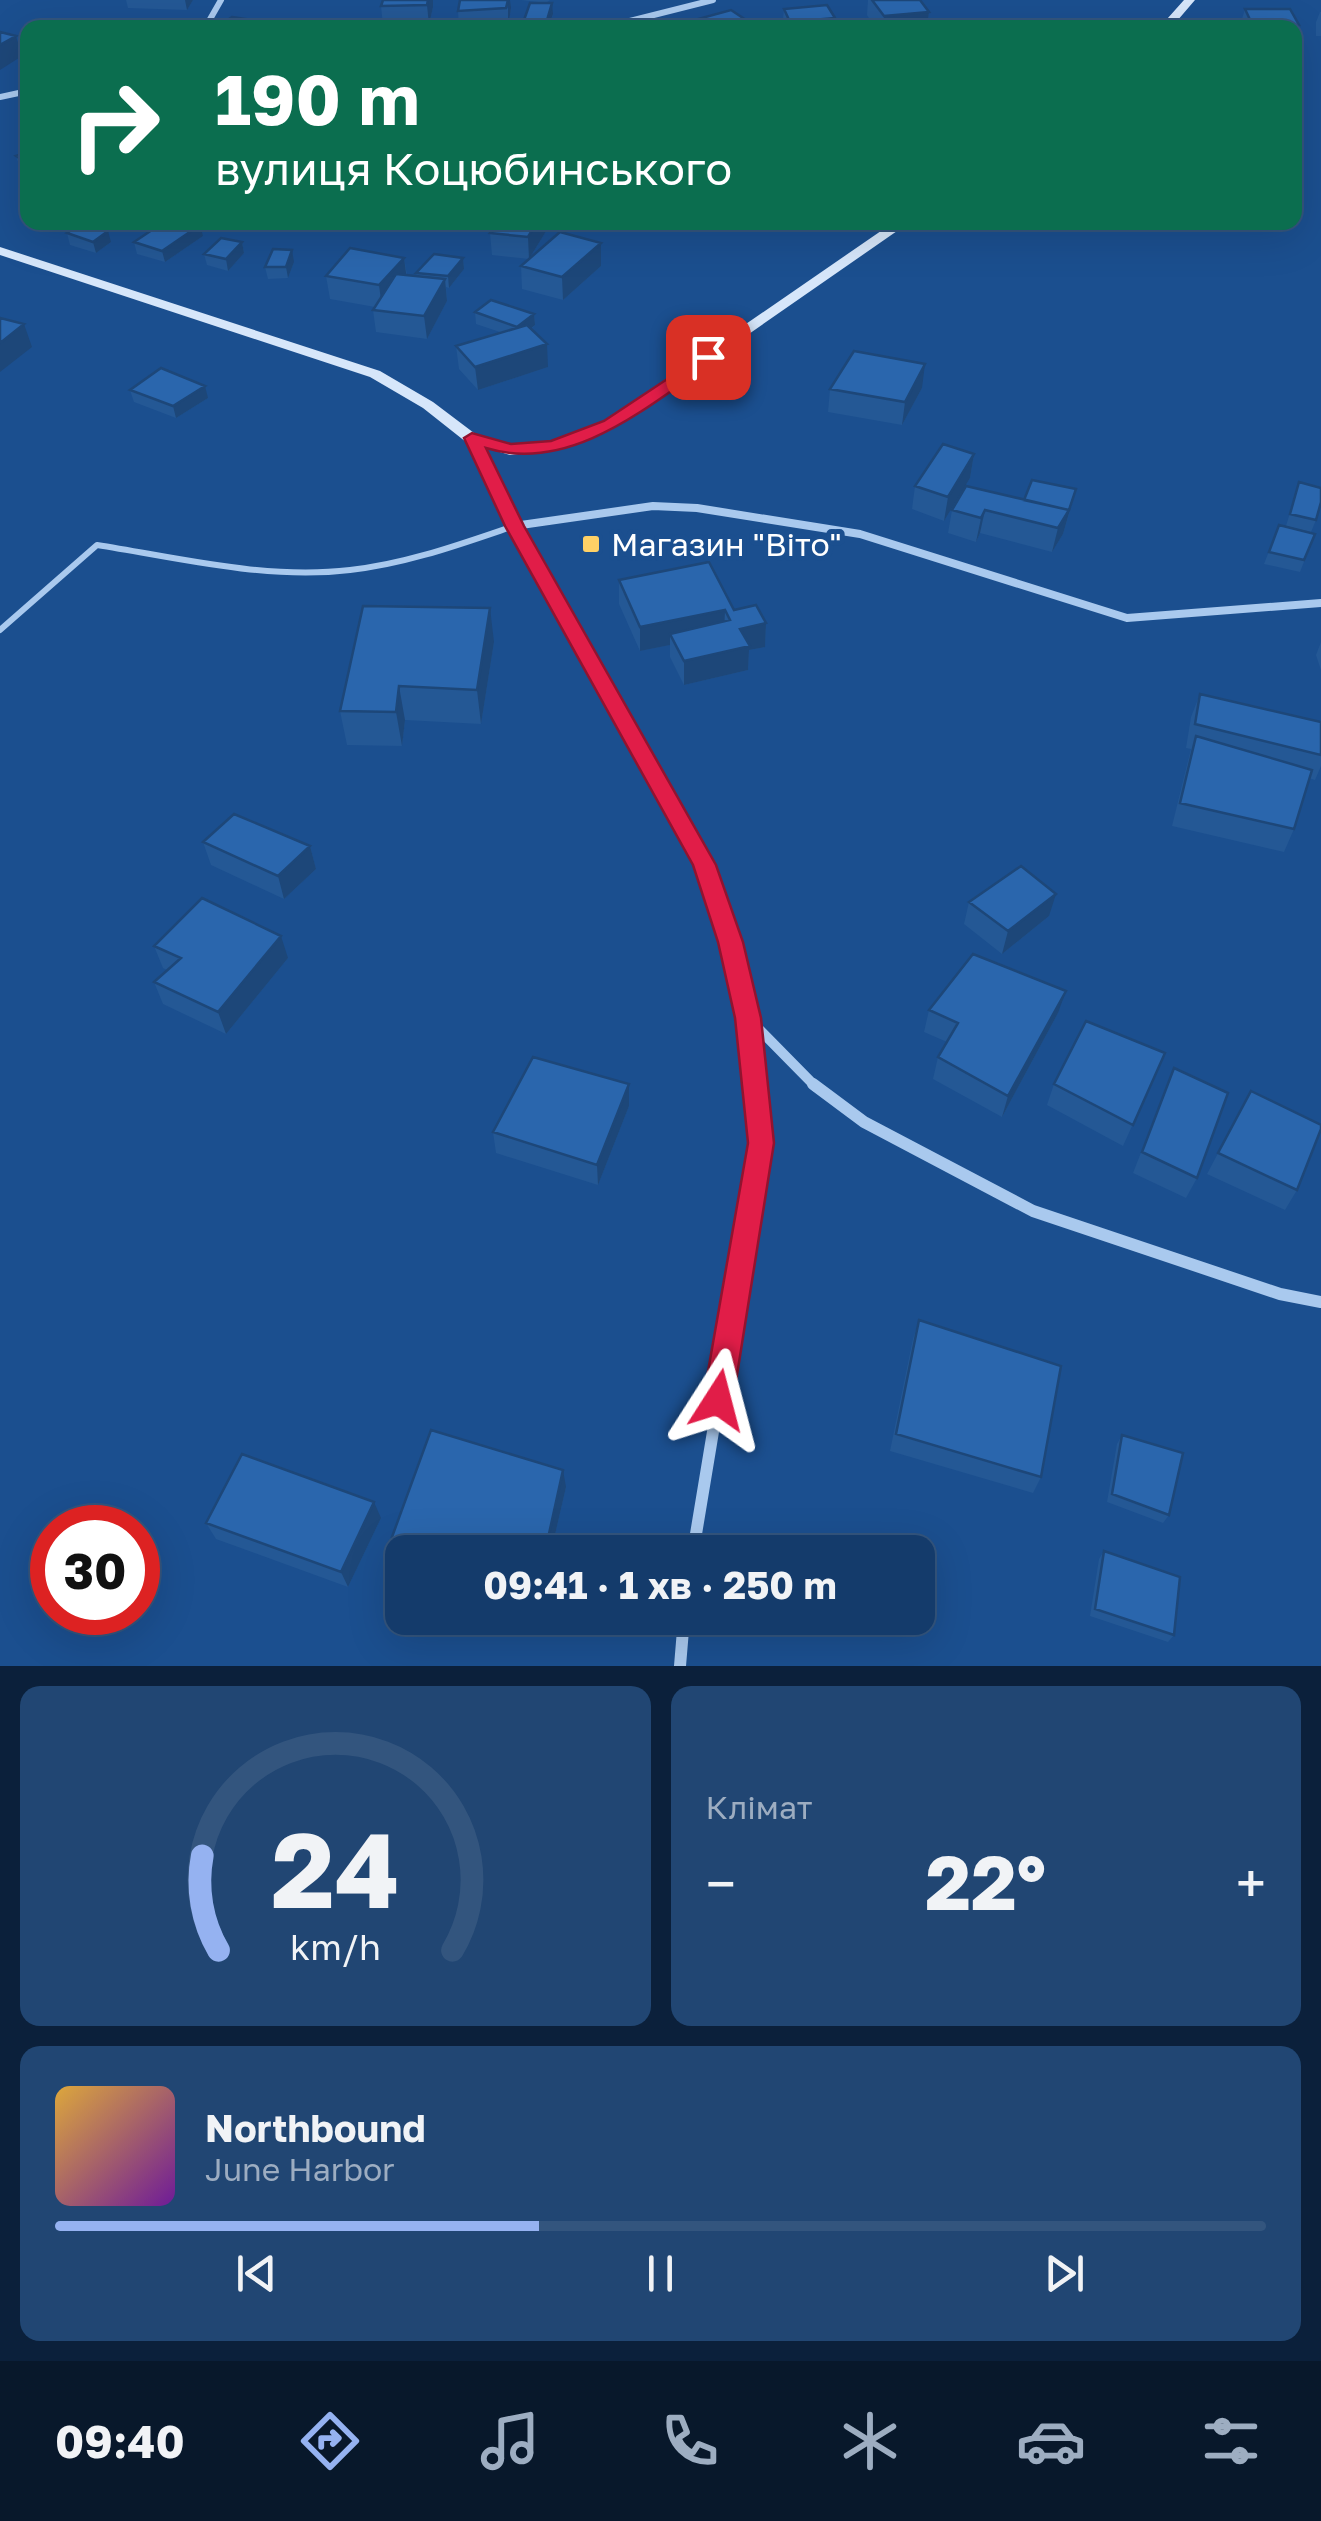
<!DOCTYPE html>
<html lang="uk">
<head>
<meta charset="utf-8">
<style>
	body { margin:0; font-family:"Golos Text",sans-serif; background:#214673; color:#f1f3f6; height:100vh; display:flex; flex-direction:column; font-size:38px; white-space:nowrap }
	* { box-sizing:border-box; margin:0 }
	p { font-size:32px; color:#9dadc1 }
	.icon { flex:none; width:55px; height:55px; fill:none; stroke:currentColor; stroke-width:2; stroke-linecap:round; stroke-linejoin:round }
	.map { position:relative; height:1666px; overflow:hidden }
	.side { display:flex; flex-direction:column; gap:20px; padding:20px; background:#0b203b; flex:1 }
	.side>* { flex:none }
	.top-card { position:absolute; left:20px; top:20px; width:1282px; height:210px; border-radius:20px; box-shadow:0 10px 40px #0002,0 0 0 2px #33557e; background:#0b6e4f; color:#fff; overflow:hidden }
	.speed { position:absolute; left:30px; top:1505px; display:flex; gap:20px; font-size:50px; font-weight:700; text-align:center }
	.speed>* { display:grid; place-content:center; width:130px; height:130px; border-radius:50%; background:#143b6b; box-shadow:0 10px 40px #0002,0 0 0 2px #33557e; line-height:1 }
	.speed .limit { border:15px solid #d22; background:#fff; color:#111 }
	.pin { position:absolute; display:grid; place-items:center; width:85px; height:85px; color:#fff; margin:-42px; border-radius:20px; box-shadow:0 5px 15px #0006 }
	.me { position:absolute; width:110px; margin:-55px; rotate:9deg; stroke-linejoin:round; filter:drop-shadow(0 0 8px #0008) }
	.turn { display:flex; align-items:center; gap:35px; height:210px; padding:0 30px; font-size:45px }
	.turn .icon { width:130px; height:130px; stroke-width:2.5 }
	.turn b { display:block; font-size:70px; line-height:85px }
	.big { font-size:75px; font-weight:700; line-height:1.1 }
	.side .widget { flex:1; display:flex; flex-direction:column; justify-content:center; gap:15px; min-width:0; padding:0 35px; border-radius:20px; background:#214673 }
	.side .dial { align-items:center; gap:0 }
	.dial svg { height:260px; overflow:visible; fill:none; stroke:#33557e; stroke-width:7; stroke-linecap:round; text-anchor:middle }
	.dial text { fill:#f1f3f6; stroke:none }
	.song { display:flex; align-items:center; gap:30px }
	.cover { width:120px; height:120px; border-radius:15px; background:linear-gradient(135deg,hsl(40 70% 55%),hsl(280 70% 35%)) }
	.played { height:10px; border-radius:5px; background:linear-gradient(90deg,#95b2f1 40%,#33557e 40%) }
	.keys { display:flex; justify-content:space-around; direction:ltr }
	.heat { display:flex; justify-content:space-between; align-items:center; font-size:55px; direction:ltr }
	.side .tiles { flex:1; display:grid; gap:20px; grid-template-columns:1fr 1fr }
	.widget:last-child { grid-column:span 2 }
	.trip { position:absolute; left:385px; top:1535px; width:550px; height:100px; border-radius:20px; background:#143b6b; box-shadow:0 10px 40px #0002,0 0 0 2px #33557e; font-weight:700; line-height:100px; text-align:center }
	.tabs { display:flex; height:160px; justify-content:space-around; align-items:center; background:#08182b; color:#9dadc1 }
	.tabs .icon { width:70px; height:70px }
	.tabs .selected { color:#95b2f1 }
	.tabs b { font-size:45px; color:#f1f3f6 }
	.map>svg:first-child { display:block }
	.lines { fill:none; stroke-linecap:round; stroke-linejoin:round }
	.lane { stroke:#a9c9ee; stroke-width:6 }
	.street-far3 { stroke:#a9c9ee; stroke-width:6 }
	.street-far2 { stroke:#a9c9ee; stroke-width:8 }
	.street-far1 { stroke:#a9c9ee; stroke-width:10 }
	.street { stroke:#a9c9ee; stroke-width:12 }
	.secondary { fill:#d6e6fa; fill-rule:evenodd }
	.wall { fill:#245895 }
	.shaded-wall { fill:#1d4779 }
	.building { fill:#2a66ad; stroke:#1d4779; stroke-width:2.5 }
	.route { fill:#e11d48; stroke:#92132f; stroke-width:2.5 }
	.poi-dot { fill:#ffd166; stroke:#1b4f8f; stroke-width:4 }
	.labels { text-anchor:middle; dominant-baseline:central; stroke-width:10; stroke-linejoin:round; paint-order:stroke }
	.poi-label { font-size:32px; fill:#fff; stroke:#1b4f8f; text-anchor:start }
</style>
</head>
<body>
<div class="map">
<svg width="1321" height="1666" viewBox="0 0 1321 1666">
	<rect width="100%" height="100%" fill="#1b4f8f"/>
	<g class="lines">
		<!-- lane -->
		<path class="lane" d="M0 630 97 545C180 558 266 580 350 570 406 564 461 544 514 526"/>
		<!-- street-far3 -->
		<path class="street-far3" d="M205 28 221 0
			M602 28 713 0
			M0 97 28 91"/>
		<!-- street-far2 -->
		<path class="street-far2" d="M472 439 514 526 574 633
			M514 526 653 506 697 508 860 534 1127 618 1321 603"/>
		<!-- street-far1 -->
		<path class="street-far1" d="M573 630 704 865 730 942 748 1018 755 1087
			M749 1019 816 1087"/>
		<!-- street -->
		<path class="street" d="M813 1084 864 1122 1033 1211 1280 1294 1321 1302
			M693 1552 761 1143 755 1084
			M680 1666 684 1618"/>
		<!-- secondary -->
		<path class="secondary" d="M1184 0H1195L1171 28H1159Z
			M894 222H910L615 427 560 449 510 455 466 442 423 408 370 377 0 255V247L380 371 433 402 478 436 511 445 551 442 605 421Z"/>
	</g>
	<!-- wall -->
	<path class="wall" d="M126 0H193L187 10 128 8Z
		M433 0V7L429 25 383 26 381 6Z
		M521 0H550L546 3Z
		M868 0H920L929 12 927 28H875L867 15Z
		M511 8 508 28H459L458 11Z
		M784 9 835 18 834 28H787L783 19Z
		M1245 9 1299 25 1296 36 1295 28H1246L1242 19Z
		M1320 12H1321V36H1316V22Z
		M553 14 549 28H525L524 20Z
		M28 152V173L20 167 16 156Z
		M498 222H548V228L529 259 601 243V266L563 300 522 289 521 266 529 259 492 255 490 233Z
		M67 233 111 242 96 253 70 245Z
		M203 236 165 262 137 254 134 242Z
		M242 242 244 253 228 271 207 265 204 254Z
		M404 258 407 275 417 276 416 273 463 258 464 269 449 288 446 287 447 301 427 339 376 332 373 310 375 307 330 299 326 276Z
		M294 262 288 278 268 279 265 267Z
		M475 312 534 314 535 325 531 329 548 367 478 390 459 369 456 346 500 332 476 324Z
		M922 388 902 425 828 412 830 389Z
		M130 390 208 398 176 418 134 402Z
		M974 454 970 478 944 521 912 509 915 486Z
		M1299 483 1316 520 1311 532 1286 526Z
		M1024 500 1073 501 1063 534 1052 552 980 533 976 542 948 533 952 510Z
		M1279 525 1315 534 1300 572 1264 564Z
		M619 580 734 610 766 623 765 647 749 650 748 670 684 685 670 657V645L640 651 619 604Z
		M494 642 481 724 405 720 402 746 347 745 340 711Z
		M1321 642V670L1316 655Z
		M1200 694 1321 722V766L1315 780 1309 778 1294 829 1284 852 1172 826 1191 749 1186 748 1191 717Z
		M203 842 310 846 316 869 284 899 211 865Z
		M969 902 1049 916 1002 954 964 924Z
		M154 946 288 958 226 1034 163 1004 154 982 167 970 163 968Z
		M929 1010 1058 1013 1002 1117 933 1079 938 1057 947 1042 924 1032Z
		M1165 1053 1123 1146 1047 1105 1054 1084Z
		M1174 1068 1197 1178 1186 1198 1133 1173Z
		M629 1084V1106L598 1185 496 1153 493 1132Z
		M1251 1091 1297 1190 1285 1210 1207 1174Z
		M919 1320 1041 1477 1033 1493 890 1451 913 1339Z
		M1122 1435 1169 1515 1163 1523 1107 1502 1117 1444Z
		M566 1487 551 1552H402V1554L398 1552 392 1537Z
		M381 1518 348 1587 216 1539 206 1523Z
		M1104 1551 1174 1635 1168 1642 1090 1616 1099 1559Z"/>
	<!-- shaded-wall -->
	<path class="shaded-wall" d="M185 0H193L187 10Z
		M428 0H433V7L429 25 427 5Z
		M508 0H510L511 8 508 28Z
		M552 3 553 14 548 28 547 20Z
		M929 12 927 28H883L884 16Z
		M16 36 22 56 0 70V45Z
		M537 222H548V228L529 259 528 237Z
		M200 225 203 236 165 262 162 251Z
		M108 231 111 242 96 253 93 242Z
		M242 242 244 253 228 271 226 259Z
		M601 243V266L563 300 562 277Z
		M292 250 294 262 288 278 286 267Z
		M404 258 407 280 382 308 379 285Z
		M463 258 464 269 449 288 448 276Z
		M445 279 447 301 427 339 424 316Z
		M534 314 535 325 518 339 517 327Z
		M24 324 32 347 0 372V343Z
		M547 344 548 367 478 390 475 367Z
		M925 364 922 388 902 425 905 402Z
		M205 386 208 398 176 418 173 406Z
		M974 454 970 478 944 521 948 497Z
		M1076 489 1063 534 1052 552 1058 528Z
		M985 510 980 533 976 542 981 518Z
		M490 608 494 642 481 724 477 690Z
		M725 610 724 634H670V645L640 651V627Z
		M766 623 765 647 749 650 748 670 684 685V661L740 629Z
		M399 686 405 720 402 746 396 712Z
		M310 846 316 869 284 899 278 876Z
		M1056 894 1049 916 1002 954 1008 931Z
		M281 936 288 958 226 1034 218 1012Z
		M1066 991 1058 1013 1002 1117 1008 1096Z
		M629 1084V1106L598 1185 597 1165Z
		M563 1470 566 1487 551 1552H545Z
		M374 1502 381 1518 348 1587 341 1572Z"/>
	<!-- building -->
	<path class="building" d="M383 0H428L427 5 381 6Z
		M460 0H508L506 8 458 11Z
		M872 0H920L929 12 884 16Z
		M530 3H552L547 20H524Z
		M827 5 835 18 790 22 784 9Z
		M1245 9H1290L1299 25 1252 24Z
		M731 10 752 24 738 28H680L676 25Z
		M232 17 285 25 281 28H215Z
		M0 32 16 36 0 45Z
		M28 152V164L16 156Z
		M164 222H191L200 225 162 251 134 242Z
		M498 222H537L528 237 490 233Z
		M82 224 108 231 93 242 67 233Z
		M560 232 601 243 562 277 521 266Z
		M221 238 242 242 226 259 204 254Z
		M350 248 404 258 379 285 326 276Z
		M273 249 292 250 286 267H265Z
		M434 254 463 258 448 276 416 273Z
		M396 274 445 279 424 316 373 310Z
		M491 300 534 314 517 327 475 312Z
		M0 318 24 324 0 343Z
		M527 325 547 344 475 367 456 346Z
		M854 351 925 364 905 402 830 389Z
		M161 368 205 386 173 406 130 390Z
		M943 444 974 454 948 497 915 486Z
		M1032 480 1076 489 1069 510 1024 500Z
		M1299 482 1321 488V502L1316 520 1290 514Z
		M966 486 1069 510 1058 528 985 510 981 518 952 510Z
		M1279 525 1315 534 1304 560 1269 552Z
		M709 562 734 610 756 605 766 623 740 629 750 646 684 661 670 634 730 620 725 610 640 627 619 580Z
		M363 606 490 608 477 690 399 686 396 712 340 711Z
		M1200 694 1321 722V755L1195 724Z
		M1196 736 1312 770 1294 829 1180 803Z
		M234 814 310 846 278 876 203 842Z
		M1021 866 1056 894 1008 931 969 902Z
		M202 898 281 936 218 1012 154 982 181 958 154 946Z
		M973 954 1066 991 1008 1096 938 1057 958 1023 929 1010Z
		M1086 1021 1165 1053 1133 1125 1054 1084Z
		M533 1057 629 1084 597 1165 493 1132Z
		M1174 1068 1228 1093 1197 1178 1142 1152Z
		M1251 1091 1321 1125V1129L1297 1190 1218 1153Z
		M919 1320 1061 1366 1041 1477 896 1434Z
		M431 1430 563 1470 545 1552H446L392 1537Z
		M1122 1435 1183 1453 1169 1515 1112 1494Z
		M242 1454 374 1502 341 1572 206 1523Z
		M1104 1551 1180 1577 1174 1635 1095 1609Z"/>
	<!-- route -->
	<path class="route" d="M708 352 716 357 714 361C648 406 571 474 486 448L524 526 716 865 743 942 761 1018 774 1143 733 1400 729 1410 718 1414 708 1410 703 1400 748 1143 735 1018 718 942 693 865 505 526 464 438 472 433 511 444 551 441 604 421Z"/>
	<!-- markers -->
	<rect class="poi-dot" x="581" y="534" width="20" height="20" rx="5"/>
	<g class="labels">
		<!-- poi labels -->
		<g class="poi-label">
			<text x="611" y="544">Магазин "Віто"</text>
		</g>
	</g>
</svg>
<div class="speed"><div class="limit">30</div></div>
<div class="pin" style="left:708px;top:357px;background:#d93025"><svg class="icon" aria-label="arrive" viewBox="0 0 24 24"><path d="M6 21V4h12l-3 4 3 4H6"/></svg></div>
<svg class="me" style="left:718px;top:1400px" viewBox="-20 -20 40 40"><path d="M0-17L14 15 0 8-14 15z" fill="#e11d48" stroke="#fff" stroke-width="4"/></svg>
<div class="trip">09:41 · 1 хв · 250 m</div>
<div class="top-card">
<div class="turn"><svg class="icon" aria-label="right" viewBox="0 0 24 24"><path d="M7 20v-9h11M14 6l5 5-5 5"/></svg><div><b>190 m</b>вулиця Коцюбинського</div></div>
</div>
</div>
<section class="side">
<div class="tiles">
<div class="widget dial"><svg viewBox="0 0 100 80">
<path d="M14 69A42 42 0 1 1 86 69"/>
<path d="M14 69A42 42 0 0 1 9 40" stroke="#95b2f1"/>
<text x="50" y="56" font-size="32" font-weight="700">24</text>
<text x="50" y="72" font-size="11">km/h</text>
</svg></div>
<div class="widget"><p>Клімат</p>
<div class="heat"><a>−</a><b class="big">22°</b><a>+</a></div>
</div>
<div class="widget">
<div class="song"><i class="cover"></i><div><b>Northbound</b><p>June Harbor</p></div></div>
<div class="played"></div>
<div class="keys"><svg class="icon" aria-label="previous" viewBox="0 0 24 24"><path d="M18 5L8 12l10 7zM5 5v14"/></svg><svg class="icon" aria-label="pause" viewBox="0 0 24 24"><path d="M8 5v14M16 5v14"/></svg><svg class="icon" aria-label="next" viewBox="0 0 24 24"><path d="M6 5l10 7-10 7zM19 5v14"/></svg></div>
</div>
</div>
</section>
<nav class="tabs">
<b>09:40</b>
<svg class="icon selected" aria-label="directions" viewBox="0 0 24 24"><path d="M12 3l9 9-9 9-9-9zM9 14v-3h6M13 9l2 2-2 2"/></svg>
<svg class="icon" aria-label="music" viewBox="0 0 24 24"><path d="M9 18V5l10-2v13"/><circle cx="6" cy="18" r="3"/><circle cx="16" cy="16" r="3"/></svg>
<svg class="icon" aria-label="phone" viewBox="0 0 24 24"><path d="M5 4h4l2 5-3 2q2 4 5 5l2-3 5 2v4C11 20 4 13 5 4z"/></svg>
<svg class="icon" aria-label="climate" viewBox="0 0 24 24"><path d="M12 3v18M4 7l16 10M4 17L20 7"/></svg>
<svg class="icon" aria-label="car" viewBox="0 0 24 24"><path d="M5 17H2v-5l4-1 3-4h7l3 4 3 1v5h-3M9 17h6M6 11h13"/><circle cx="7" cy="17" r="2"/><circle cx="17" cy="17" r="2"/></svg>
<svg class="icon" aria-label="filters" viewBox="0 0 24 24"><path d="M4 7h16M4 17h16"/><circle cx="9" cy="7" r="2"/><circle cx="15" cy="17" r="2"/></svg>
</nav>
</body>
</html>
